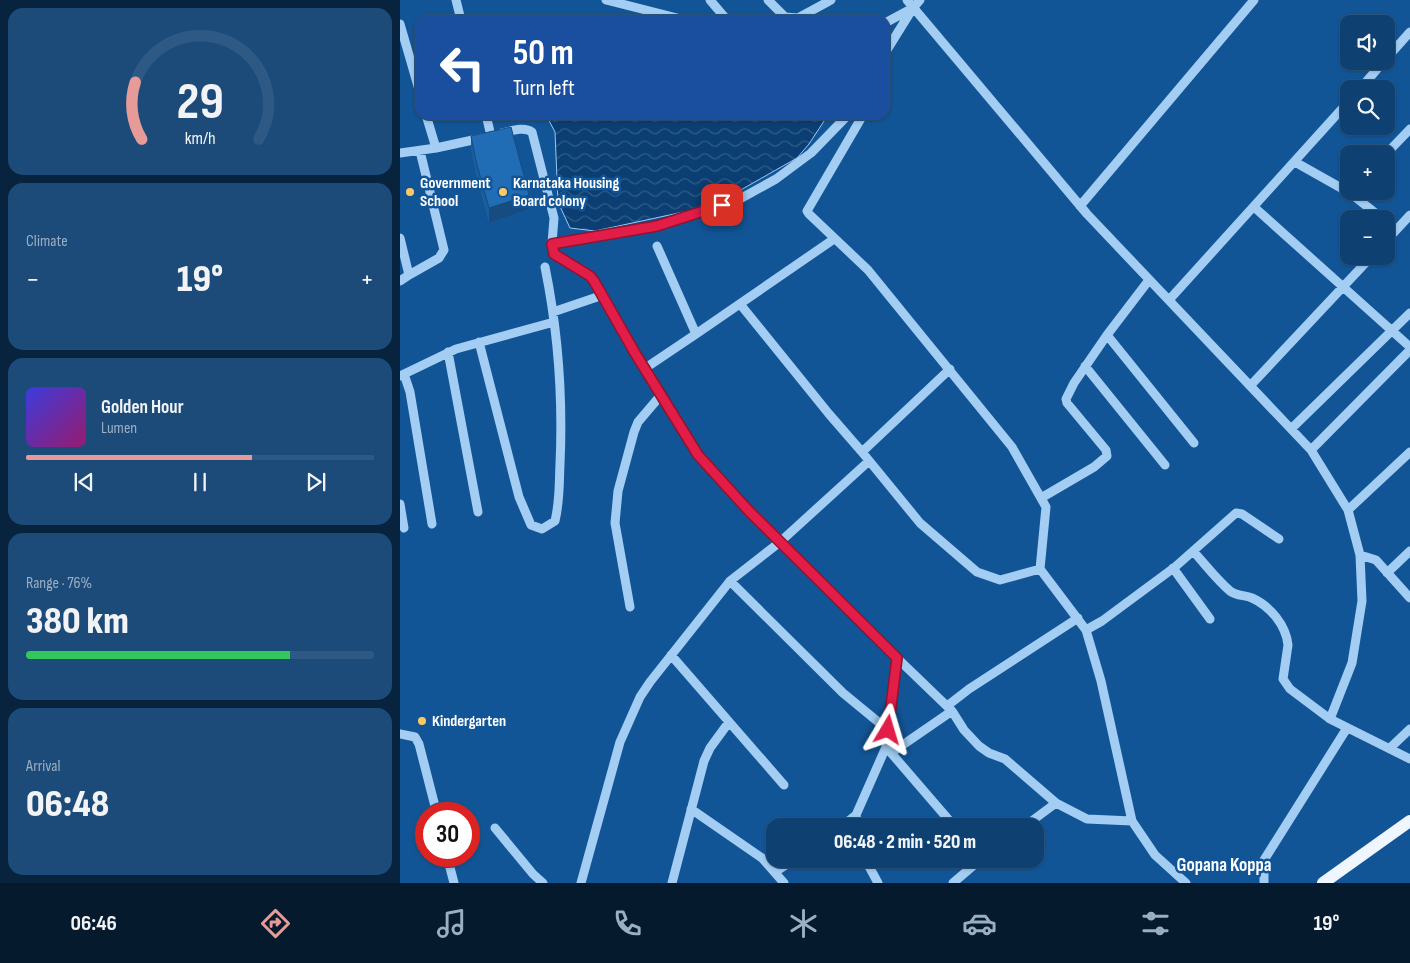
<!DOCTYPE html>
<html lang="en">
<head>
<meta charset="utf-8">
<style>
	body { margin:0; font-family:"Sofia Sans Condensed",sans-serif; background:#1c4b79; color:#f1f3f6; height:100vh; display:flex; flex-direction:column; font-size:19px; white-space:nowrap }
	* { box-sizing:border-box; margin:0 }
	p { font-size:16px; color:#9bafc3 }
	.icon { flex:none; width:28px; height:28px; fill:none; stroke:currentColor; stroke-width:2; stroke-linecap:round; stroke-linejoin:round }
	.map { position:relative; flex:1; overflow:hidden }
	.side { display:flex; flex-direction:column; gap:8px; padding:8px; background:#08233e; width:400px }
	.side>* { flex:none }
	.banner { position:absolute; left:15px; top:15px; width:475px; height:105px; border-radius:15px; box-shadow:0 1px 4px #0004,0 0 0 1px #2e5984; background:#1a4fa0; color:#fff; overflow:hidden }
	.controls { position:absolute; left:940px; top:15px; display:grid; gap:10px }
	.controls a { display:grid; place-items:center; width:55px; height:55px; border-radius:10px; background:#0e4071; box-shadow:0 1px 4px #0004,0 0 0 1px #2e5984; font-size:25px }
	.speed { position:absolute; left:15px; top:802px; display:flex; gap:10px; font-size:25px; font-weight:700; text-align:center }
	.speed>* { display:grid; place-content:center; width:65px; height:65px; border-radius:50%; background:#0e4071; box-shadow:0 1px 4px #0004,0 0 0 1px #2e5984; line-height:1 }
	.speed .limit { border:8px solid #d22; background:#fff; color:#111 }
	.pin { position:absolute; display:grid; place-items:center; width:42px; height:42px; color:#fff; margin:-21px; border-radius:10px; box-shadow:0 2px 8px #0006 }
	.me { position:absolute; width:55px; margin:-28px; rotate:7deg; stroke-linejoin:round; filter:drop-shadow(0 0 4px #0008) }
	.turn { display:flex; align-items:center; gap:18px; height:105px; padding:0 15px; font-size:22px }
	.turn .icon { width:65px; height:65px; stroke-width:2.5 }
	.turn b { display:block; font-size:35px; line-height:42px }
	.big { font-size:38px; font-weight:800; line-height:1.1 }
	.side .widget { flex:1; display:flex; flex-direction:column; justify-content:center; gap:8px; min-width:0; padding:0 18px; border-radius:15px; background:#1c4b79 }
	.side .dial { align-items:center; gap:0 }
	.dial svg { height:130px; overflow:visible; fill:none; stroke:#2e5984; stroke-width:7; stroke-linecap:round; text-anchor:middle }
	.dial text { fill:#f1f3f6; stroke:none }
	.song { display:flex; align-items:center; gap:15px }
	.cover { width:60px; height:60px; border-radius:8px; background:linear-gradient(135deg,hsl(240 70% 55%),hsl(320 70% 35%)) }
	.played { height:5px; border-radius:2px; background:linear-gradient(90deg,#e69b98 65%,#2e5984 65%) }
	.keys { display:flex; justify-content:space-around; direction:ltr }
	.heat { display:flex; justify-content:space-between; align-items:center; font-size:28px; direction:ltr }
	.charge { height:8px; border-radius:4px; background:linear-gradient(90deg,#34c759 76%,#2e5984 0) }
	.trip { position:absolute; left:366px; top:818px; width:278px; height:50px; border-radius:15px; background:#0e4071; box-shadow:0 1px 4px #0004,0 0 0 1px #2e5984; font-weight:800; line-height:50px; text-align:center }
	.tab-bar { display:flex; height:80px; justify-content:space-around; align-items:center; background:#061a2d; color:#9bafc3 }
	.tab-bar .icon { width:35px; height:35px }
	.tab-bar .current { color:#e69b98 }
	.tab-bar b { font-size:22px; color:#f1f3f6 }
	main { display:flex; flex:1; min-height:0 }
	.map>svg:first-child { display:block }
	.water { fill:url(#water-waves); stroke:#95c9f6 }
	.lines { fill:none; stroke-linecap:round; stroke-linejoin:round }
	.minor { stroke:#a3cdf3; stroke-width:9 }
	.major { stroke:#eff6ff; stroke-width:12 }
	.wall { fill:#1c5e9d }
	.shaded-wall { fill:#164c7f }
	.building { fill:#206db6; stroke:#164c7f }
	.route-casing { stroke:#92132f; stroke-width:12 }
	.route { stroke:#e11d48; stroke-width:9 }
	.poi-dot { fill:#ffc865; stroke:#125597; stroke-width:2 }
	.labels { text-anchor:middle; dominant-baseline:central; stroke-width:5; stroke-linejoin:round; paint-order:stroke }
	.poi-label { font-size:16px; font-weight:bold; fill:#fff; stroke:#125597; text-anchor:start }
	.quarter-label { font-size:19px; font-weight:bold; fill:#fff; stroke:#125597 }
</style>
</head>
<body>
<main>
<section class="side">
<div class="widget dial"><svg viewBox="0 0 100 80">
<path d="M14 69A42 42 0 1 1 86 69"/>
<path d="M14 69A42 42 0 0 1 10 34" stroke="#e69b98"/>
<text x="50" y="56" font-size="32" font-weight="700">29</text>
<text x="50" y="72" font-size="11">km/h</text>
</svg></div>
<div class="widget"><p>Climate</p>
<div class="heat"><a>−</a><b class="big">19°</b><a>+</a></div>
</div>
<div class="widget">
<div class="song"><i class="cover"></i><div><b>Golden Hour</b><p>Lumen</p></div></div>
<div class="played"></div>
<div class="keys"><svg class="icon" aria-label="previous" viewBox="0 0 24 24"><path d="M18 5L8 12l10 7zM5 5v14"/></svg><svg class="icon" aria-label="pause" viewBox="0 0 24 24"><path d="M8 5v14M16 5v14"/></svg><svg class="icon" aria-label="next" viewBox="0 0 24 24"><path d="M6 5l10 7-10 7zM19 5v14"/></svg></div>
</div>
<div class="widget"><p>Range · 76%</p><b class="big">380 km</b><div class="charge"></div></div>
<div class="widget"><p>Arrival</p><b class="big">06:48</b></div>
</section>
<div class="map">
<svg width="1010" height="883" viewBox="0 0 1010 883">
	<defs>
		<pattern id="water-waves" width="16" height="10" patternUnits="userSpaceOnUse" patternTransform="scale(1.25)"><rect width="16" height="10" fill="#0b3f73"/><path d="M0 5q4-4 8 0t8 0" fill="none" stroke="#305c88"/></pattern>
	</defs>
	<rect width="100%" height="100%" fill="#125597"/>
	<!-- water -->
	<path class="water" d="M146 115H428L409 144 397 158 323 200 302 208 195 231 170 228 158 202 155 132Z"/>
	<g class="lines">
		<!-- minor -->
		<path class="minor" d="M56 0 61 20
			M206 0 285 20
			M310 0 327 20
			M368 0 385 17 398 18 431 0
			M507 0 687 214 911 450 948 510 960 555 962 601 952 663 930 719 1010 759
			M485 23 511 9
			M0 24 20 93
			M485 53 513 8 520 0
			M986 59 1010 32
			M960 89 984 61
			M86 115 91 136
			M463 115 407 211 409 214 468 270 612 447 646 507 640 569 686 630 701 681 732 821 755 855 786 883
			M102 133C111 131 124 126 132 132L154 218 152 243 154 254 190 276 194 281 235 353 298 455 348 510 497 658 486 747 456 815 458 826
			M36 148 82 138
			M0 153 36 148 26 115
			M986 154 1010 129
			M895 162 950 193 983 219
			M680 206 854 0
			M854 207 1010 347
			M0 238 9 275 0 281
			M986 241 1010 215
			M152 243 257 226 338 200 376 179 411 153 448 115
			M257 246 296 334 434 239
			M9 275 39 258 44 250 20 151
			M769 300 949 101
			M340 304 429 414 462 452 520 523 577 572 600 580 640 569
			M153 312 203 295
			M707 335 794 443
			M79 342 119 497 131 525 142 529 155 521C160 500 159 485 160 464 163 398 158 331 145 267
			M48 352 78 512
			M685 366 765 465
			M244 369 296 334
			M4 374 10 392 32 524
			M0 376 56 349 154 322
			M850 386 972 256
			M891 429 1010 313
			M911 450 1010 350
			M462 452 550 369
			M641 498 694 467 707 456 706 450 667 403 666 399 674 383 707 335 749 280
			M0 504 4 528
			M948 510 1010 452
			M793 551C805 564 816 579 830 591 836 596 845 595 852 598 870 606 886 625 888 645L883 679 890 689 930 719
			M960 555 976 560 1010 598
			M773 568 810 619
			M987 573 1010 551
			M330 581 443 693 488 730
			M230 607 215 523 218 491 234 432 238 422 261 395
			M686 630 702 621 775 567 836 513 842 514 879 539
			M271 655 384 785
			M497 658 552 711 564 730 579 746 589 753 605 759 656 803 687 819 732 821
			M547 706 569 689 678 618
			M0 734 15 737 19 744 37 814
			M486 747 554 826
			M990 748 1010 729
			M491 753 552 711
			M291 809 362 858 384 883
			M442 826 456 815
			M625 826 656 803
			M95 828 133 874 143 883
			M47 856 54 883
			M465 859 478 883
			M375 872 395 859
			M181 883 220 742 240 697 250 682 330 581 380 542 469 461
			M272 883 304 761 310 748 329 722
			M553 883 581 859
			M864 883V860L947 728"/>
		<!-- major -->
		<path class="major" d="M923 883 1010 821"/>
	</g>
	<!-- wall -->
	<path class="wall" d="M71 136 129 209 89 223 76 175 71 150Z"/>
	<!-- shaded-wall -->
	<path class="shaded-wall" d="M129 195V209L89 223V208Z"/>
	<!-- building -->
	<path class="building" d="M111 127 129 195 89 208 76 161 71 136Z"/>
	<g class="lines">
		<defs>
			<path id="route" d="M322 205 257 226 152 244 154 254 190 276 194 281 235 353 298 455 348 510 497 658 488 730"/>
		</defs>
		<!-- route casing -->
		<use href="#route" class="route-casing"/>
		<!-- route -->
		<use href="#route" class="route"/>
	</g>
	<!-- markers -->
	<g class="poi-dot">
		<circle cx="10" cy="192" r="5"/>
		<circle cx="103" cy="192" r="5"/>
		<circle cx="22" cy="721" r="5"/>
	</g>
	<g class="labels">
		<!-- poi labels -->
		<g class="poi-label">
			<text x="20" y="183">Government<tspan x="20" dy="18">School</tspan></text>
			<text x="113" y="183">Karnataka Housing<tspan x="113" dy="18">Board colony</tspan></text>
			<text x="32" y="721">Kindergarten</text>
		</g>
		<!-- quarter labels -->
		<g class="quarter-label">
			<text x="824" y="865">Gopana Koppa</text>
		</g>
	</g>
</svg>
<div class="controls">
<a><svg class="icon" aria-label="sound" viewBox="0 0 24 24"><path d="M4 9h4l5-4v14l-5-4H4zM17 9q2 3 0 6"/></svg></a>
<a><svg class="icon" aria-label="search" viewBox="0 0 24 24"><circle cx="10" cy="10" r="6"/><path d="M15 15l6 6"/></svg></a>
<a>+</a>
<a>−</a>
</div>
<div class="speed"><div class="limit">30</div></div>
<div class="pin" style="left:322px;top:205px;background:#d93025"><svg class="icon" aria-label="arrive" viewBox="0 0 24 24"><path d="M6 21V4h12l-3 4 3 4H6"/></svg></div>
<svg class="me" style="left:488px;top:730px" viewBox="-20 -20 40 40"><path d="M0-17L14 15 0 8-14 15z" fill="#e11d48" stroke="#fff" stroke-width="4"/></svg>
<div class="trip">06:48 · 2 min · 520 m</div>
<div class="banner">
<div class="turn"><svg class="icon" aria-label="left" viewBox="0 0 24 24"><path d="M17 20v-9H6M10 6l-5 5 5 5"/></svg><div><b>50 m</b>Turn left</div></div>
</div>
</div>
</main>
<nav class="tab-bar">
<b>06:46</b>
<svg class="icon current" aria-label="directions" viewBox="0 0 24 24"><path d="M12 3l9 9-9 9-9-9zM9 14v-3h6M13 9l2 2-2 2"/></svg>
<svg class="icon" aria-label="music" viewBox="0 0 24 24"><path d="M9 18V5l10-2v13"/><circle cx="6" cy="18" r="3"/><circle cx="16" cy="16" r="3"/></svg>
<svg class="icon" aria-label="phone" viewBox="0 0 24 24"><path d="M5 4h4l2 5-3 2q2 4 5 5l2-3 5 2v4C11 20 4 13 5 4z"/></svg>
<svg class="icon" aria-label="climate" viewBox="0 0 24 24"><path d="M12 3v18M4 7l16 10M4 17L20 7"/></svg>
<svg class="icon" aria-label="car" viewBox="0 0 24 24"><path d="M5 17H2v-5l4-1 3-4h7l3 4 3 1v5h-3M9 17h6M6 11h13"/><circle cx="7" cy="17" r="2"/><circle cx="17" cy="17" r="2"/></svg>
<svg class="icon" aria-label="filters" viewBox="0 0 24 24"><path d="M4 7h16M4 17h16"/><circle cx="9" cy="7" r="2"/><circle cx="15" cy="17" r="2"/></svg>
<b>19°</b>
</nav>
</body>
</html>
